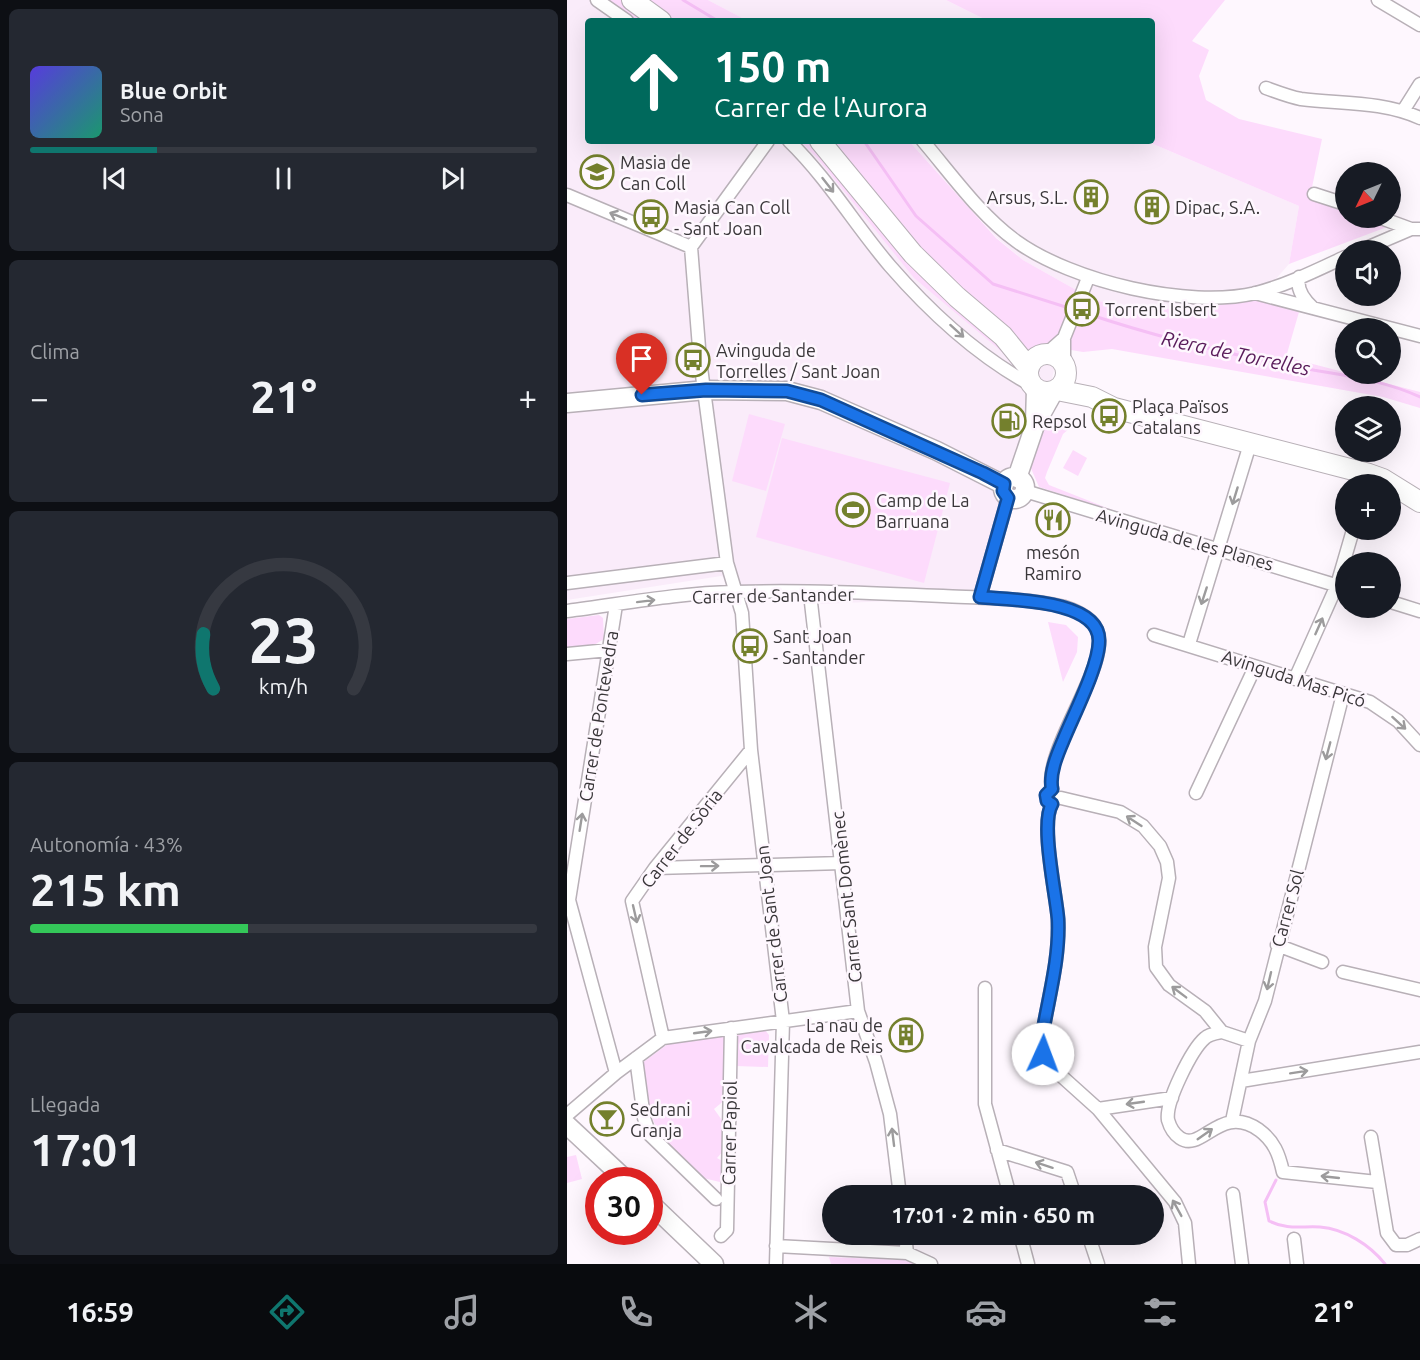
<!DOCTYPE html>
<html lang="es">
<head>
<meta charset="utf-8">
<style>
	body { margin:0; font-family:Ubuntu,sans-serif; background:#242831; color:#f1f3f6; height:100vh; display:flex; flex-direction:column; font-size:22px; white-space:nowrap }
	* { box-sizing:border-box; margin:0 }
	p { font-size:20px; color:#9ea1a6 }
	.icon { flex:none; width:33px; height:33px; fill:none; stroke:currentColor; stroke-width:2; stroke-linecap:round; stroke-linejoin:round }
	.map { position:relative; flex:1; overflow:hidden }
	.panel { display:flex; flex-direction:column; gap:9px; padding:9px; background:#0d0f14; width:567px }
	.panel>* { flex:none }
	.hud { position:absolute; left:18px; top:18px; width:570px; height:126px; border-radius:6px; box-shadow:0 6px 24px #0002; background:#00695c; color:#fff; overflow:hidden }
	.needle { width:39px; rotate:227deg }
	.buttons { position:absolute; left:768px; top:162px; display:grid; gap:12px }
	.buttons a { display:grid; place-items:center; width:66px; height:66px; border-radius:50%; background:#171b24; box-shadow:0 6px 24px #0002; font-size:30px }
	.speed { position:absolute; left:18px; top:1167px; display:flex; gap:12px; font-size:30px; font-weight:700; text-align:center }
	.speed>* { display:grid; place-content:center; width:78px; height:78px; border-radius:50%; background:#171b24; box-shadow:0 6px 24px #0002; line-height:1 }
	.speed .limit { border:9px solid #d22; background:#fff; color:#111 }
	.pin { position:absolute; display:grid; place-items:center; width:51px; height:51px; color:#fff; margin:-62px -26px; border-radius:50% 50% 50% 0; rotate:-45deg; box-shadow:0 0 6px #0007 }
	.pin .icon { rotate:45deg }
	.me { position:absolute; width:66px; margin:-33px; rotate:2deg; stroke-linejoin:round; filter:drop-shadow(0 0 4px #0008) }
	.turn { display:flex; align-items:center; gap:21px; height:126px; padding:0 30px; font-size:27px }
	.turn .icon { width:78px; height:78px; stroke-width:2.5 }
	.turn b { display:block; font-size:42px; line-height:51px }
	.big { font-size:45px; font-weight:700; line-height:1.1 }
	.panel .card { flex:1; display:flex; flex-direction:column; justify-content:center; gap:9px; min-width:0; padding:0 21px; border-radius:9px; background:#242831 }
	.panel .dial { align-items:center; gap:0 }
	.dial svg { height:156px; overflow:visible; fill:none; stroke:#363941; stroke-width:7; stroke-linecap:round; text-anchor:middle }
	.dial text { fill:#f1f3f6; stroke:none }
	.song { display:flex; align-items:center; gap:18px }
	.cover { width:72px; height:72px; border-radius:9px; background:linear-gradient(135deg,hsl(250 70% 55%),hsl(160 70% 35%)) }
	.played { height:6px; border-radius:3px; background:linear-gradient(90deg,#0f766e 25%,#363941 25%) }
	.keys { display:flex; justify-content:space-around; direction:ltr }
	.heat { display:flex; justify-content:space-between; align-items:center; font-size:33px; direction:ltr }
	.charge { height:9px; border-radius:4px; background:linear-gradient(90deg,#34c759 43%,#363941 0) }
	.trip { position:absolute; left:255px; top:1185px; width:342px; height:60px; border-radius:30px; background:#171b24; box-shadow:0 6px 24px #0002; font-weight:700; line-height:60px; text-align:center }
	.tab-bar { display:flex; height:96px; justify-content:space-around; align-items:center; background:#090b0e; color:#9ea1a6 }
	.tab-bar .icon { width:42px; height:42px }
	.tab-bar .selected { color:#0f766e }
	.tab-bar b { font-size:27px; color:#f1f3f6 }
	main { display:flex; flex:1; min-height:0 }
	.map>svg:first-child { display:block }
	.built { fill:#faecfa }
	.green { fill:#fddbfc }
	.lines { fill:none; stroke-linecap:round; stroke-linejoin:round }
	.stream { stroke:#f5bff5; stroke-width:3 }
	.street-casing { stroke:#b8b0b7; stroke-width:15 }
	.secondary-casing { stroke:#b8b0b7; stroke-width:21 }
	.primary-casing { stroke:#b8b0b7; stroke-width:22 }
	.street { stroke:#fff; stroke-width:12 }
	.secondary { stroke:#fff; stroke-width:18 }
	.primary { stroke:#fff; stroke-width:20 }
	.oneway { stroke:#9c9b9c }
	.route-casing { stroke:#114b97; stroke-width:15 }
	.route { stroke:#1a73e8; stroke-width:10 }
	.labels { text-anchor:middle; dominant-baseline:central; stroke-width:5; stroke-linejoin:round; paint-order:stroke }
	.poi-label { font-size:18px; fill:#3a373a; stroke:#fef7fe; text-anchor:start }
	.street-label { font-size:18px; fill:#3a373a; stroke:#fef7fe }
	.water-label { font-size:20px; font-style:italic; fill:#591b5a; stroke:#fef7fe }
</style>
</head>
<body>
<main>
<section class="panel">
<div class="card">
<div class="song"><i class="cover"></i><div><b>Blue Orbit</b><p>Sona</p></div></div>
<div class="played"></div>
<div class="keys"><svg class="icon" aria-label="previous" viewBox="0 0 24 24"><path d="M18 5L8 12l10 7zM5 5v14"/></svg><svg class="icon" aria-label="pause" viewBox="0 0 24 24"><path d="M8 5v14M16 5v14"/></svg><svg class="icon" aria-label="next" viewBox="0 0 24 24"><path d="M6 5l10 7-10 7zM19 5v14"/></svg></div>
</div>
<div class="card"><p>Clima</p>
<div class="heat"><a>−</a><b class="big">21°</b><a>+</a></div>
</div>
<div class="card dial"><svg viewBox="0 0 100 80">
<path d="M14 69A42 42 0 1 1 86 69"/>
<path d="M14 69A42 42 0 0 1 9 41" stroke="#0f766e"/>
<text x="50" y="56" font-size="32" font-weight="700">23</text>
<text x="50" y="72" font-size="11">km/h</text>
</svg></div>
<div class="card"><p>Autonomía · 43%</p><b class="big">215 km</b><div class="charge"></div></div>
<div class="card"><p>Llegada</p><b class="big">17:01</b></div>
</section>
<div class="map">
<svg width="853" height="1264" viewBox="0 0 853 1264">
	<rect width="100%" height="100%" fill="#fef7fe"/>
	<!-- built -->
	<path class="built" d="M0 0H32L64 21H21V141H233L459 353 474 345 491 350 481 399 449 487 437 510 418 597 253 604 178 586 154 576 0 600Z
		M141 0H379L421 21H181Z
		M342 141H579L732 206 722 264 691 299 622 310 561 307 527 300 456 260 429 237Z"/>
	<!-- green -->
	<path class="green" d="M32 0H141L181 21H64Z
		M379 0H658L625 41 642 50 632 76 639 100 672 119 755 139 743 197 778 211V218H796L820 227 722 264 732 206 579 141H585V21H421Z
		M233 141H342L429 238 456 260 527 300 561 307 622 310 691 299 732 312 719 357 853 392V408L816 397 545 349 516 352 474 345 459 353 452 366 347 278 251 159Z
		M182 414 218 424 199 491 165 481Z
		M479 418 515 429 503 428 496 434 480 472 478 478 482 485 553 513 472 487 463 466Z
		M215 438 383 483 357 583 189 537Z
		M506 450 520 458 511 476 496 468Z
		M32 615 36 618 37 639 27 645 0 647V619Z
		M481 622 499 625 511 637 510 652 496 682Z
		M198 1030 202 1035 201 1067 169 1066 159 1099 147 1109 157 1123 158 1149 150 1158 157 1162V1183L132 1177C86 1131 83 1127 75 1063L101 1044Z
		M9 1155 15 1179 0 1183V1157Z
		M262 1257 337 1260 349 1264H264Z"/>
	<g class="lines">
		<!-- stream -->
		<path class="stream" d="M116 0 151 21
			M297 141 349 216 426 284 505 309
			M521 314C587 336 656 353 725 366 769 375 812 378 853 397
			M709 1180 698 1202 702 1221C720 1230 734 1226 753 1227 778 1229 803 1245 818 1264"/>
		<defs>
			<path id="street" d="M30 0 60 21
				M811 0 853 25
				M699 88C710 92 723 97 734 99 774 104 815 101 853 118
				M836 111 853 84
				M201 141 124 247 133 360 160 563 175 613 184 750 216 1021 209 1264
				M222 141C261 179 288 225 323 266 363 312 412 357 466 386
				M356 141C385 175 413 215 449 241 506 282 621 309 689 293 720 285 750 270 778 257
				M747 194 778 204
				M0 195 124 247
				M814 218 844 229
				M795 250 844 229H853
				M732 277C729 290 737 300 746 308
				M688 293 853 336
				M479 354 497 338
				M497 363V338L521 278
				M458 491 778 588
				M0 583 160 563
				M243 594 291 1011 309 1062 323 1114 333 1196
				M413 597 441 498
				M824 602 853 611
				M49 605 2 900 49 1073
				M0 611C55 604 111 593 167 592 236 590 307 593 376 596 416 598 459 598 498 607 510 611 525 618 530 630 545 664 476 749 485 789
				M587 635 803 702 831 721 853 745
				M622 644 683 444
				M0 654 42 650
				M728 679 770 585 786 530
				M629 793 688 667
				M494 798 553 812 576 826 593 846 600 862 602 878 588 947 589 967 602 985 638 1011 655 1032 682 1041
				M485 804C473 824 489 893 491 919 493 961 480 1002 474 1043L475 1054 481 1064 531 1109 608 1202 618 1223 622 1264
				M88 868 276 863
				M710 945 755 962
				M776 972 853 990
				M418 988V1104L443 1196
				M655 1032C650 1033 642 1034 638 1038 625 1049 598 1102 601 1120 603 1127 607 1134 613 1138 635 1153 653 1103 692 1130 707 1141 712 1154 716 1172L810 1182
				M96 1038 65 901 88 868 184 750
				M69 1058 77 1118 83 1135 149 1199
				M674 1081 853 1052
				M531 1109 605 1098
				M0 1115 49 1073 96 1038 291 1011
				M665 1121 682 1041 698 1001 776 694
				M804 1137 820 1233 829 1245H840L853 1239
				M430 1150 500 1172 508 1196
				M666 1194 675 1264
				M338 1234 340 1253
				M453 1234 461 1264
				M521 1234 531 1264
				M154 1236 160 1230 164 1028
				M727 1239 730 1264
				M209 1246 340 1253 364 1264"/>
			<path id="secondary" d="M0 403 139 390 220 391 254 400 370 451 437 485
				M468 423 469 389
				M436 488a11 11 0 1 1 22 0a11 11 0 1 1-22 0Z
				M450 478 468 425 487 391
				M0 1125 59 1180
				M82 1202 147 1264"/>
			<path id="primary" d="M65 0 94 21
				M253 141 346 254 390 297 436 336 462 368
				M461 373a19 19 0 1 1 38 0a19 19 0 1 1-38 0Z
				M490 390 525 397 547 408 802 474 816 479 853 502"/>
		</defs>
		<!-- street casing -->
		<use href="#street" class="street-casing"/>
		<!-- secondary casing -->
		<use href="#secondary" class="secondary-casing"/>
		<!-- primary casing -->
		<use href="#primary" class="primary-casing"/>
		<!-- street -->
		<use href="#street" class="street"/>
		<!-- secondary -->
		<use href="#secondary" class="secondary"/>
		<!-- primary -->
		<use href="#primary" class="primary"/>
	</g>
	<!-- one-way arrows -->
	<defs><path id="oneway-shaft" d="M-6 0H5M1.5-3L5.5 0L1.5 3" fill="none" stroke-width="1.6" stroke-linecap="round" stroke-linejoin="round" transform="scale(1.5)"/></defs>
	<g class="oneway">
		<use href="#oneway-shaft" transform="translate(261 185) rotate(52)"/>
		<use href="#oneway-shaft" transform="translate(51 216) rotate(-158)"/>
		<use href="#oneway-shaft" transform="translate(390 331) rotate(42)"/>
		<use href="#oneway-shaft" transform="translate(668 496) rotate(107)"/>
		<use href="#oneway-shaft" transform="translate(637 596) rotate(108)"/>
		<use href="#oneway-shaft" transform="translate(79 601) rotate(-7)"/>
		<use href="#oneway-shaft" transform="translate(752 626) rotate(-66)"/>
		<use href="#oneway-shaft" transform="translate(832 723) rotate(42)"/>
		<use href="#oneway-shaft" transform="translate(761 751) rotate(105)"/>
		<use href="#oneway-shaft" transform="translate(567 821) rotate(-147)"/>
		<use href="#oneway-shaft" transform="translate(14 822) rotate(-81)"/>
		<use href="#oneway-shaft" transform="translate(143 866) rotate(-1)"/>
		<use href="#oneway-shaft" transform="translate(68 914) rotate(77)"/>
		<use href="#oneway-shaft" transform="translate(702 981) rotate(103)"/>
		<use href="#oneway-shaft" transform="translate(612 992) rotate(-143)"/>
		<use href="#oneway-shaft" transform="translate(136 1032) rotate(-8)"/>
		<use href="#oneway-shaft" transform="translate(732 1072) rotate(-9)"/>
		<use href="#oneway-shaft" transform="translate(568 1103) rotate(172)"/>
		<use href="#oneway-shaft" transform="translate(638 1134) rotate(-35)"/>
		<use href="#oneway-shaft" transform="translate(326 1137) rotate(-97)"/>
		<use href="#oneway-shaft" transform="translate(477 1165) rotate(-162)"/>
		<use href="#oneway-shaft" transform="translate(763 1177) rotate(-174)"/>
		<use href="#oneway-shaft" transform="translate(610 1208) rotate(-119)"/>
	</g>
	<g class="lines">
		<defs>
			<path id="route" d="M75 395 139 390 220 391 254 400 416 473 437 484 436 491 441 498 413 597C442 600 533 599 532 641 532 666 506 716 496 741 490 755 482 774 485 789L479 795 480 801 485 804C473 823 489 894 491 919 493 961 480 1002 474 1043L476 1054"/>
		</defs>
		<!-- route casing -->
		<use href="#route" class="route-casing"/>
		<!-- route -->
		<use href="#route" class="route"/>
	</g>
	<!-- icons -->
	<defs>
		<symbol id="university-ring" viewBox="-11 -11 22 22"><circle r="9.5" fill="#fef7fe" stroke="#74802d" stroke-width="1.5"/><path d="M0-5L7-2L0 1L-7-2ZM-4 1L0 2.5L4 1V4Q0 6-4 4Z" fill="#74802d"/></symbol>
		<symbol id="building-ring" viewBox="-11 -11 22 22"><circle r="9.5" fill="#fef7fe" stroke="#74802d" stroke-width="1.5"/><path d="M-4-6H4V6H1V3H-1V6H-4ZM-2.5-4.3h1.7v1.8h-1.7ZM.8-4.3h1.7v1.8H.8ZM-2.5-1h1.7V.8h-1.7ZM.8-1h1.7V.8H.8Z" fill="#74802d"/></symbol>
		<symbol id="bus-ring" viewBox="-11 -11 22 22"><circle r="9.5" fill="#fef7fe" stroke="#74802d" stroke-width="1.5"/><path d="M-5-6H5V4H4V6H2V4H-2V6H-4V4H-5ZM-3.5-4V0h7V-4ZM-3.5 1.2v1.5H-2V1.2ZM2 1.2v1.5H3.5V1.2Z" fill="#74802d"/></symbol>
		<symbol id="fuel-ring" viewBox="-11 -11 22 22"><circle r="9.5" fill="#fef7fe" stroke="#74802d" stroke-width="1.5"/><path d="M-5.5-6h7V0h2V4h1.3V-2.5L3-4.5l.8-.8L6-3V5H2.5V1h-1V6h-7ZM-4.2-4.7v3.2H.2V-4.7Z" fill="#74802d"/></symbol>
		<symbol id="stadium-ring" viewBox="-11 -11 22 22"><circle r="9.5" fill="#fef7fe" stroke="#74802d" stroke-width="1.5"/><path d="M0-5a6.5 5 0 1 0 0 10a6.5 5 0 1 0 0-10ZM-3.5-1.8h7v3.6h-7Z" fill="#74802d"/></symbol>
		<symbol id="restaurant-ring" viewBox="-11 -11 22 22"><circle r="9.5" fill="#fef7fe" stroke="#74802d" stroke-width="1.5"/><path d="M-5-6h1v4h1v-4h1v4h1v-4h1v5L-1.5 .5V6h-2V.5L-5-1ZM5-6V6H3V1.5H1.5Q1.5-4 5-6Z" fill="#74802d"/></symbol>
		<symbol id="bar-ring" viewBox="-11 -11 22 22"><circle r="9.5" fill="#fef7fe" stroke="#74802d" stroke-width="1.5"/><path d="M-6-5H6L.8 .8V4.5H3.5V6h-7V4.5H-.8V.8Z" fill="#74802d"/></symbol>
	</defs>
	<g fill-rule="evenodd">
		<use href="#university-ring" x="11" y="153" width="38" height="38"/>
		<use href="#building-ring" x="505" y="178" width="38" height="38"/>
		<use href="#building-ring" x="566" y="188" width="38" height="38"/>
		<use href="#bus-ring" x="65" y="198" width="38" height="38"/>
		<use href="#bus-ring" x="496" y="290" width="38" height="38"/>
		<use href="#bus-ring" x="107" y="341" width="38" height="38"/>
		<use href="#bus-ring" x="523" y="397" width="38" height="38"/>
		<use href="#fuel-ring" x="423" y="402" width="38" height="38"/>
		<use href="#stadium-ring" x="267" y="491" width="38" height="38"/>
		<use href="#restaurant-ring" x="467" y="501" width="38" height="38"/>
		<use href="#bus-ring" x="164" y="627" width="38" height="38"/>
		<use href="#building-ring" x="320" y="1016" width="38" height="38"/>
		<use href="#bar-ring" x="21" y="1100" width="38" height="38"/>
	</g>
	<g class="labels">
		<!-- poi labels -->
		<g class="poi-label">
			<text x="53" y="162">Masia de<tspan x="53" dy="21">Can Coll</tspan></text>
			<text x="501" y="197" text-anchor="end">Arsus, S.L.</text>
			<text x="107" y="207">Masia Can Coll<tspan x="107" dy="21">- Sant Joan</tspan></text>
			<text x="608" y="207">Dipac, S.A.</text>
			<text x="538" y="309">Torrent Isbert</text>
			<text x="149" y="350">Avinguda de<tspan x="149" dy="21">Torrelles / Sant Joan</tspan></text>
			<text x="565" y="406">Plaça Països<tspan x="565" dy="21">Catalans</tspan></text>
			<text x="465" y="421">Repsol</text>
			<text x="309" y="500">Camp de La<tspan x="309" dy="21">Barruana</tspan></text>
			<text x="486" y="552" text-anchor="middle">mesón<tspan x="486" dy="21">Ramiro</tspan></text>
			<text x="206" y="636">Sant Joan<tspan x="206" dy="21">- Santander</tspan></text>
			<text x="316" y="1025" text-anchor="end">La nau de<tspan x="316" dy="21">Cavalcada de Reis</tspan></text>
			<text x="63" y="1109">Sedrani<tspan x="63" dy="21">Granja</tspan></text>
		</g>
		<!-- street labels -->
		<g class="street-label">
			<text transform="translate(618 539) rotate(16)">Avinguda de les Planes</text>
			<text transform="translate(206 595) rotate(-1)">Carrer de Santander</text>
			<text transform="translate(727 678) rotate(18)">Avinguda Mas Picó</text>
			<text transform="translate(31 716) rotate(-81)">Carrer de Pontevedra</text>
			<text transform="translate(114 838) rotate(-52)">Carrer de Sòria</text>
			<text transform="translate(279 897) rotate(-96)">Carrer Sant Domènec</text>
			<text transform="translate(720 908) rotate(-75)">Carrer Sol</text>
			<text transform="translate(204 924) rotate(-97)">Carrer de Sant Joan</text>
			<text transform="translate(162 1133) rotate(-89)">Carrer Papiol</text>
		</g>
		<!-- water labels -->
		<g class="water-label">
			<text transform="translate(669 353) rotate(12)">Riera de Torrelles</text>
		</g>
	</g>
</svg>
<div class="buttons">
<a><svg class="needle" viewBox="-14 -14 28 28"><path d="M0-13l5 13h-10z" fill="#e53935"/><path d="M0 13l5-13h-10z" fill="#9ea1a6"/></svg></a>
<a><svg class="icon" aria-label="sound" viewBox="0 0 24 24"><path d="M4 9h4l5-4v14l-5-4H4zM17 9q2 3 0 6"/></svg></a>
<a><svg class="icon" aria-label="search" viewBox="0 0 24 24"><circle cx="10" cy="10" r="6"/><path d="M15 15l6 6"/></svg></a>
<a><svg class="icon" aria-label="layers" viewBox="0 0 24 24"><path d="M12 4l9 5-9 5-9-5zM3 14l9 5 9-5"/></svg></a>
<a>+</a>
<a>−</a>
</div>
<div class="speed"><div class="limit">30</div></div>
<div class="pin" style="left:75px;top:395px;background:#d93025"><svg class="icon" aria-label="arrive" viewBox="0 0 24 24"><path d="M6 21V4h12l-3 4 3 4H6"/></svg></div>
<svg class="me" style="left:476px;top:1054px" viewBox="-20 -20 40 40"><circle r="19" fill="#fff"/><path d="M0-13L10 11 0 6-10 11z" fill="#1a73e8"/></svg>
<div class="trip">17:01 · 2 min · 650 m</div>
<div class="hud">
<div class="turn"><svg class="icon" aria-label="ahead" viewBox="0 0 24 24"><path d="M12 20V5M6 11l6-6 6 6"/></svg><div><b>150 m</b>Carrer de l'Aurora</div></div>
</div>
</div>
</main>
<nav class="tab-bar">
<b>16:59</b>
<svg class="icon selected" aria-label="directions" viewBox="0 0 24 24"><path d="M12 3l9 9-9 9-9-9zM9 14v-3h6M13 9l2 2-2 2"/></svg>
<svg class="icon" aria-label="music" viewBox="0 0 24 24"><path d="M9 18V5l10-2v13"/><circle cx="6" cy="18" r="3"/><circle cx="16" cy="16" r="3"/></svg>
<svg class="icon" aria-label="phone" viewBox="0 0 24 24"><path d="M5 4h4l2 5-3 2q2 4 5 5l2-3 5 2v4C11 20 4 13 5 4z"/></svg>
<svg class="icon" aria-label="climate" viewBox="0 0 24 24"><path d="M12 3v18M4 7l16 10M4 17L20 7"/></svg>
<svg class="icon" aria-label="car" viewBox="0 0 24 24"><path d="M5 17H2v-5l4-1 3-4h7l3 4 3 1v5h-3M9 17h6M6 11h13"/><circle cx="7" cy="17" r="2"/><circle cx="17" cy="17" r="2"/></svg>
<svg class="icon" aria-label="filters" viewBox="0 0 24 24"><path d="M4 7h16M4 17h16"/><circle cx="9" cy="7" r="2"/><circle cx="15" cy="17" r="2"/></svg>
<b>21°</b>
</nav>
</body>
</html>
